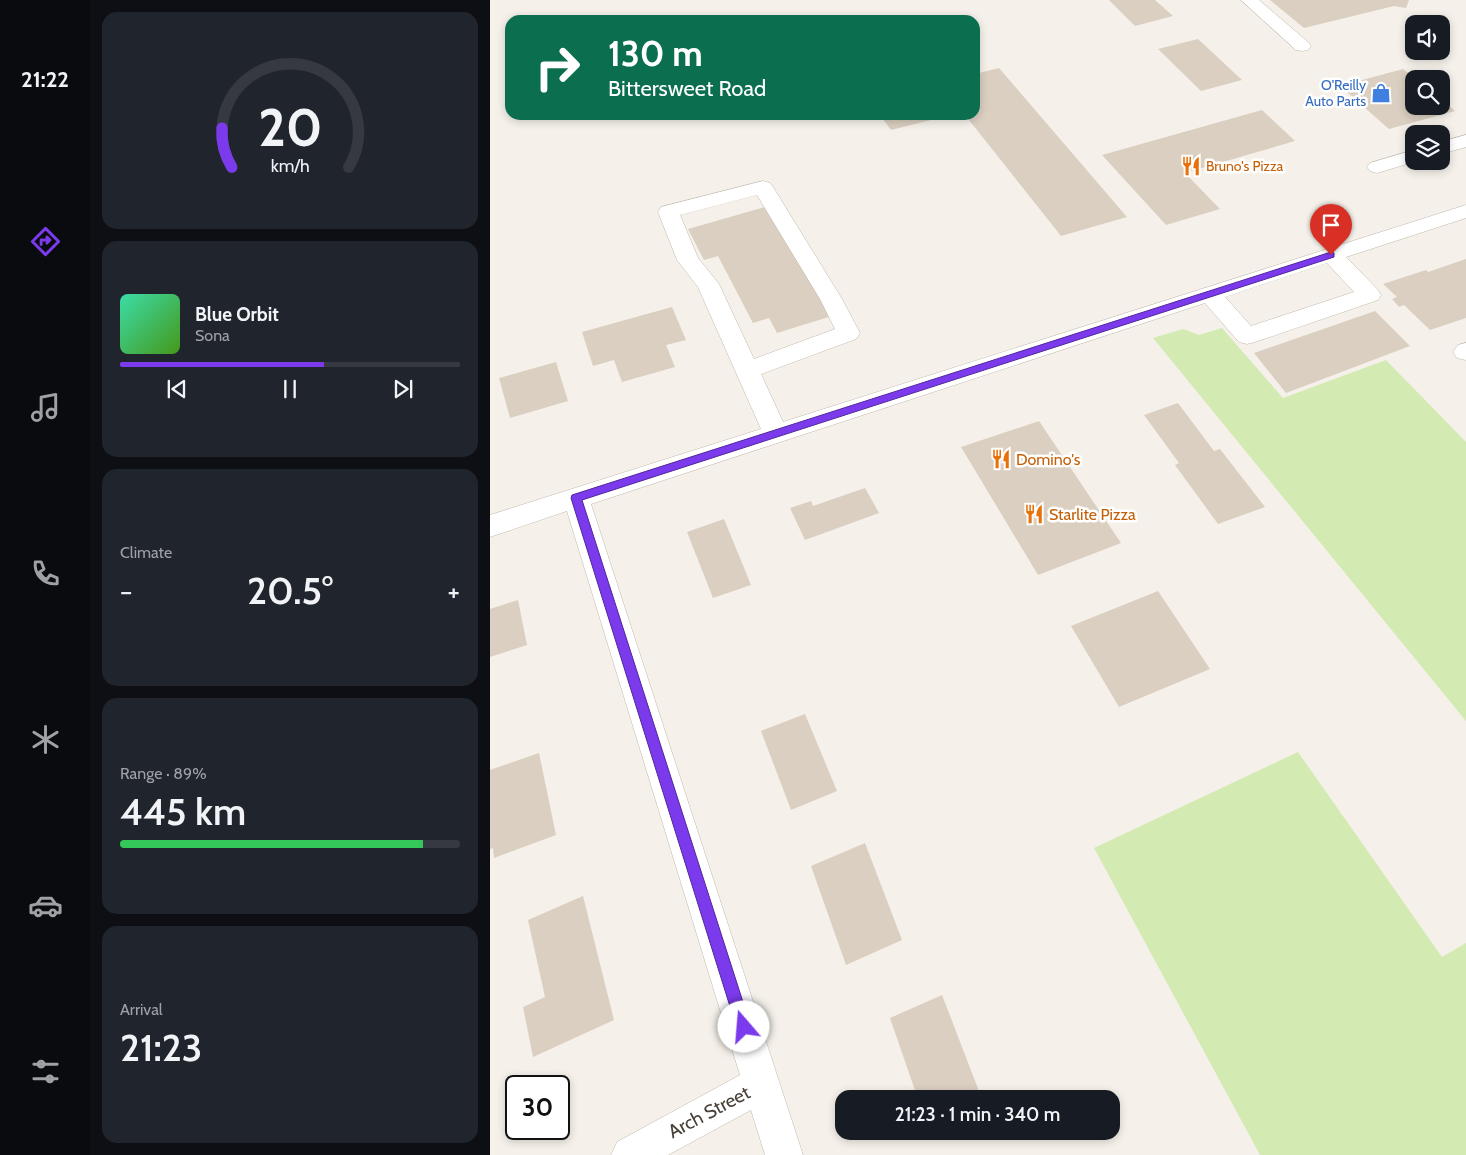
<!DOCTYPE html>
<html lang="en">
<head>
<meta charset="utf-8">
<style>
	body { margin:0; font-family:Cabin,sans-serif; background:#20242c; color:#f1f3f6; height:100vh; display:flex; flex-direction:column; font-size:19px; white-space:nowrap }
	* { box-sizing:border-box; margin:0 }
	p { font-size:16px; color:#9ea1a6 }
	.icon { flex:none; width:28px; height:28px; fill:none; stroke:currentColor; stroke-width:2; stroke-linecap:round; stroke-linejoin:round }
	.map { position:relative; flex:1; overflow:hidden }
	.panel { display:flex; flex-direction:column; gap:12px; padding:12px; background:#0d0f14; width:400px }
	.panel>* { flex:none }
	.banner { position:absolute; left:15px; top:15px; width:475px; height:105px; border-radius:15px; box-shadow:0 2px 8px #0003; background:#0b6e4f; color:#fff; overflow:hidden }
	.controls { position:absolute; left:915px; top:15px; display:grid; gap:10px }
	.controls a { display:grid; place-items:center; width:45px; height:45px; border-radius:10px; background:#171b24; box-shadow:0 2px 8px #0003; font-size:25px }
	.speed { position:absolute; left:15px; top:1075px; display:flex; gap:10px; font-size:25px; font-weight:700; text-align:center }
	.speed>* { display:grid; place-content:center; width:65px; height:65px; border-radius:50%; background:#171b24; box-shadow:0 2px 8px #0003; line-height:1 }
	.speed .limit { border:2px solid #111; border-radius:8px; background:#fff; color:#111 }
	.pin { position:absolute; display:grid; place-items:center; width:42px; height:42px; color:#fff; margin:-51px -21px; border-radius:50% 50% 50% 0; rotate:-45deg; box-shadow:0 0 5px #0007 }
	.pin .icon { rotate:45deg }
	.me { position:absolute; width:55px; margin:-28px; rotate:342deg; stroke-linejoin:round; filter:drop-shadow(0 0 4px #0008) }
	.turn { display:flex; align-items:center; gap:18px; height:105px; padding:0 20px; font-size:22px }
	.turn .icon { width:65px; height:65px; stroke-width:2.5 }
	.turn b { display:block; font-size:35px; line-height:42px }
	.big { font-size:38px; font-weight:600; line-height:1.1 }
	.panel .card { flex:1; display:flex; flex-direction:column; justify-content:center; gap:8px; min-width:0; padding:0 18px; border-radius:15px; background:#20242c }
	.panel .dial { align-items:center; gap:0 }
	.dial svg { height:130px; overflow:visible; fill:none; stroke:#363941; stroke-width:7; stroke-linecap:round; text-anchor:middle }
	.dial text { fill:#f1f3f6; stroke:none }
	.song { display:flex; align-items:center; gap:15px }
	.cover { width:60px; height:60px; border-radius:8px; background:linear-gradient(135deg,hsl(160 70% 55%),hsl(100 70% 35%)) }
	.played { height:5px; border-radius:2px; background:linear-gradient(90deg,#7c3aed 60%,#363941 60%) }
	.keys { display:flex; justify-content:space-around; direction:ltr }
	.heat { display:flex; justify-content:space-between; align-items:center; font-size:28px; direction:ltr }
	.charge { height:8px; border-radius:4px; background:linear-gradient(90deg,#34c759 89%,#363941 0) }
	.trip { position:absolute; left:345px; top:1090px; width:285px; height:50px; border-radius:15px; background:#171b24; box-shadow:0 2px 8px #0003; font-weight:600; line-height:50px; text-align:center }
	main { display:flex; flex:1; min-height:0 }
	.tab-bar { display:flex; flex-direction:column; width:90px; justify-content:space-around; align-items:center; background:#090b0e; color:#9ea1a6 }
	.tab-bar .icon { width:35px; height:35px }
	.tab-bar .selected { color:#7c3aed }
	.tab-bar b { font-size:22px; color:#f1f3f6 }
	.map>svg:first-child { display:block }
	.green { fill:#d3eab2 }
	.building { fill:#dacfc1 }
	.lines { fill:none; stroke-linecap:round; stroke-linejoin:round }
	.minor-casing { stroke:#c1b8ac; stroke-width:1 }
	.minor { fill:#fff; fill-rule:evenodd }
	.route { fill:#7c3aed; stroke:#51269a }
	.labels { text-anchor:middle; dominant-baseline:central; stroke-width:5; stroke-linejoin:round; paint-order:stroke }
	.far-shop-label { font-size:14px; fill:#366cbe; stroke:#fff; text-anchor:end }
	.far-food-label { font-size:14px; fill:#c56008; stroke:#fff; text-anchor:start }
	.food-label { font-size:16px; fill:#c56008; stroke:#fff; text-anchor:start }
	.near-street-label { font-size:19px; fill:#494137; stroke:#fff }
</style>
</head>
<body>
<main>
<nav class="tab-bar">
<b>21:22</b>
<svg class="icon selected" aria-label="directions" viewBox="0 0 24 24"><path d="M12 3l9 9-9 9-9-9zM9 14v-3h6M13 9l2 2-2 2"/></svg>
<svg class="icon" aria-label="music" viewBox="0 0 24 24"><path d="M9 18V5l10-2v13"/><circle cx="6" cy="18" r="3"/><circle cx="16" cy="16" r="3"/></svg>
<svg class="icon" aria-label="phone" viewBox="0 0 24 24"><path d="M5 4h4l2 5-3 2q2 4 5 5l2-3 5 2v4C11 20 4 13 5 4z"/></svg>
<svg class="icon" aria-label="climate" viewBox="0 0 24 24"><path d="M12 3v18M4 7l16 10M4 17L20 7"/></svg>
<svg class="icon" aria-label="car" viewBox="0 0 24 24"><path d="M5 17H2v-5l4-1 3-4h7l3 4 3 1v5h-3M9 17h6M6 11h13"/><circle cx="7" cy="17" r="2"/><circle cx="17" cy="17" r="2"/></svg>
<svg class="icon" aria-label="filters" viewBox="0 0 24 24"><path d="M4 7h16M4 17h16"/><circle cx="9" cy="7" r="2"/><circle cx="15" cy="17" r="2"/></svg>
</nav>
<section class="panel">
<div class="card dial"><svg viewBox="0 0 100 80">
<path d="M14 69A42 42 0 1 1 86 69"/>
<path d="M14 69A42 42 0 0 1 8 45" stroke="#7c3aed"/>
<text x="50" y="56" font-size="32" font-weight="700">20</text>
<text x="50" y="72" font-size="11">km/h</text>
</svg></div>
<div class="card">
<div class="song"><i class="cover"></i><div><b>Blue Orbit</b><p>Sona</p></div></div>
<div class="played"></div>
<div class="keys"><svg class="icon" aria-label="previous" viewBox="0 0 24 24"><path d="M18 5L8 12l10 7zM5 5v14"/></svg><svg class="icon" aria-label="pause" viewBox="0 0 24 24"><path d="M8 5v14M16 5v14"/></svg><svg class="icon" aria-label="next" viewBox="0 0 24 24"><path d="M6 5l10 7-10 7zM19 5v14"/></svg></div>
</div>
<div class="card"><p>Climate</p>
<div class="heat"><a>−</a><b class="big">20.5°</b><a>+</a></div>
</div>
<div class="card"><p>Range · 89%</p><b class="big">445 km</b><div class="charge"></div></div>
<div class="card"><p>Arrival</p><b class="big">21:23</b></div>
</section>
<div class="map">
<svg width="976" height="1155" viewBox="0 0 976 1155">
	<rect width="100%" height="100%" fill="#f5f1ea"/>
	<!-- green -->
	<path class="green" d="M732 328 793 398 896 360 976 442V721L663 338 693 329 709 335Z
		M808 752 952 957 976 943V1155H770L604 848Z"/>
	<!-- building -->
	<path class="building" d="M619 0H665L683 16 645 26Z
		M780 0H919L916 8 904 6 814 28Z
		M708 39 752 80 711 91 668 49Z
		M509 68 637 217 571 236 475 115H485V74Z
		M913 69 926 79H924V106H951V99L965 111 899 129 850 86Z
		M772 110 805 141 695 173 730 209 676 225 612 155Z
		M390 115H457V116L401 130Z
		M275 207 342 316 287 333 279 318 263 323 228 256 214 260 198 229Z
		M976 259V318L940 330 914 305 909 307 902 299 907 297 893 284 936 270 938 272Z
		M182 307 196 340 176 345 185 367 132 382 124 360 103 366 92 332Z
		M885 311 920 346 796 393 764 353Z
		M66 362 78 401 20 418 9 378Z
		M688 403 724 451 730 449 775 507 728 524 685 465 689 463 654 415Z
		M549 421 631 543 548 575 471 447Z
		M375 488 389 513 315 540 300 508 321 501 323 506Z
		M234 519 261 585 223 598 197 532Z
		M668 591 720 669 629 707 581 626Z
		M28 600 37 645 0 657V609Z
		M315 714 347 791 301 810 271 731Z
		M49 753 66 835 4 858 3 848 0 849V770Z
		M375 843 412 940 356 965 321 866Z
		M93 896 124 1020 43 1057 33 1007 55 997 38 920Z
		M452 995 492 1099H428L400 1018Z"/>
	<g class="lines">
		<defs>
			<path id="minor" d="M751 0H769L818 42 821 46 818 50 812 51 806 50Z
				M976 135V147L951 154V142Z
				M924 150V161H927L887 173 880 171 877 167 880 163Z
				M273 181 280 183 283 187 352 299 370 333 366 339 271 374 293 422 976 205V218L856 257 888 290 891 295 888 300 765 342 757 344 749 342 715 303 101 504 313 1155H275L261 1110 178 1155H121L127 1142 250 1075 77 511 0 537V515L271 429 208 287 187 260 168 212 171 207ZM267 195 330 299 345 329 264 359 229 284 208 258 190 215ZM837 263 864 292 761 326 735 297Z
				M976 343V360L967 358 963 352 968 345Z"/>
		</defs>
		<!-- minor casing -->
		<use href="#minor" class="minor-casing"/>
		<!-- minor -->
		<use href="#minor" class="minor"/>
	</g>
	<!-- route -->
	<path class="route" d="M841 252 844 253V257L92 500 261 1027 259 1032 254 1035 248 1032 81 498 82 495Z"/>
	<!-- icons -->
	<defs>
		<symbol id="shop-bare" viewBox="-9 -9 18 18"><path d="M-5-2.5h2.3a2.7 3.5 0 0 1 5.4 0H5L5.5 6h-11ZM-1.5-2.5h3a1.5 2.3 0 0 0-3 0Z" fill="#3f7fe0" stroke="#fff" stroke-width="2.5" paint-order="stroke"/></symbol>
		<symbol id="restaurant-bare" viewBox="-9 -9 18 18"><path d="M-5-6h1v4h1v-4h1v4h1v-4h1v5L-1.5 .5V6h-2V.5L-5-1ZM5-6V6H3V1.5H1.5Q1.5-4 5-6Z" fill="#e8710a" stroke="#fff" stroke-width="2.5" paint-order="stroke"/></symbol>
	</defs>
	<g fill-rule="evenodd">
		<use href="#shop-bare" x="877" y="79" width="28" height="28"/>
		<use href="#restaurant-bare" x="687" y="152" width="28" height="28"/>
		<use href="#restaurant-bare" x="497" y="445" width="28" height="28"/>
		<use href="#restaurant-bare" x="530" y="500" width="28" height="28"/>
	</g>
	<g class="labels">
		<!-- far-shop labels -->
		<g class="far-shop-label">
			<text x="876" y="85">O'Reilly<tspan x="876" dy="16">Auto Parts</tspan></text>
		</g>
		<!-- far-food labels -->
		<g class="far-food-label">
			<text x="716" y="166">Bruno's Pizza</text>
		</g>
		<!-- food labels -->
		<g class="food-label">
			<text x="526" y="459">Domino's</text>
			<text x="559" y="514">Starlite Pizza</text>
		</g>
		<!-- near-street labels -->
		<g class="near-street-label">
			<text transform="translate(219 1112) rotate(-28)">Arch Street</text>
		</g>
	</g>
</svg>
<div class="controls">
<a><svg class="icon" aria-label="sound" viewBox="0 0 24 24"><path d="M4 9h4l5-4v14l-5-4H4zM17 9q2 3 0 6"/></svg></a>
<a><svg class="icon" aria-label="search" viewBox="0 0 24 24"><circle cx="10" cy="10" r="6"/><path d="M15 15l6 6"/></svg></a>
<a><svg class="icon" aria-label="layers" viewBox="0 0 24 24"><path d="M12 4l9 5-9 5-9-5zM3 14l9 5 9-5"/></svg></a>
</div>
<div class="speed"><div class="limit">30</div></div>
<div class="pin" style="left:841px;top:255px;background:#d93025"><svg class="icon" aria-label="arrive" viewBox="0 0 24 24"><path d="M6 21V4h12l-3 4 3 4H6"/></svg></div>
<svg class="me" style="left:254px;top:1027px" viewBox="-20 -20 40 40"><circle r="19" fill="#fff"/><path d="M0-13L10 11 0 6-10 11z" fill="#7c3aed"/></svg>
<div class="trip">21:23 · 1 min · 340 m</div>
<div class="banner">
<div class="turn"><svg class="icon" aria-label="right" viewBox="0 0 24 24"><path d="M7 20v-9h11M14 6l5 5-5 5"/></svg><div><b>130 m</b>Bittersweet Road</div></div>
</div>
</div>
</main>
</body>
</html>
